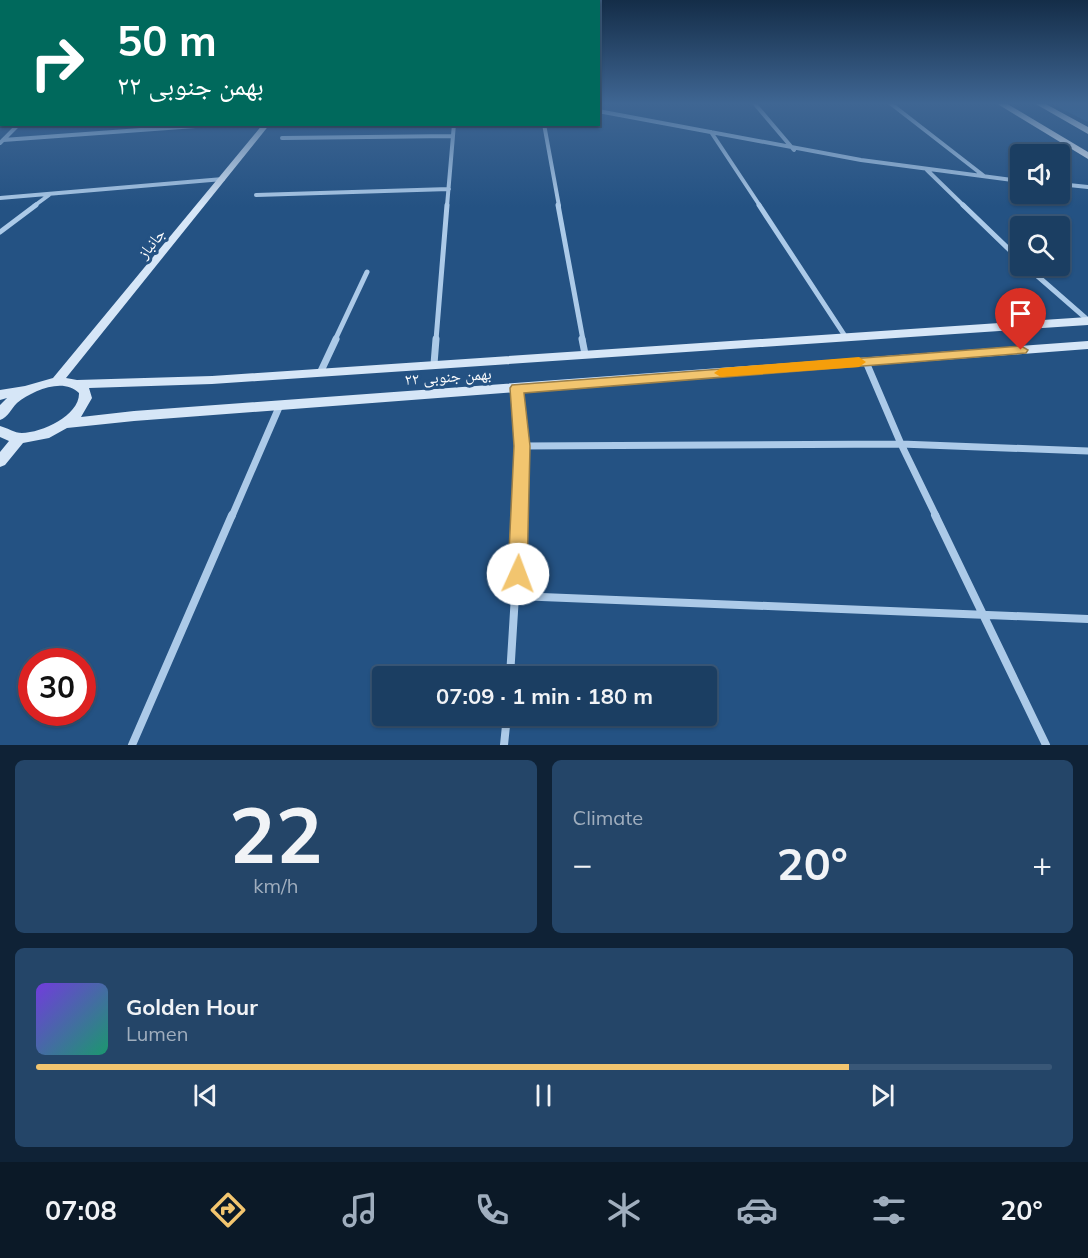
<!DOCTYPE html>
<html lang="en">
<head>
<meta charset="utf-8">
<style>
	body { margin:0; font-family:Mulish,"Noto Naskh Arabic",sans-serif; background:#244568; color:#f1f3f6; height:100vh; display:flex; flex-direction:column; font-size:22px; white-space:nowrap }
	* { box-sizing:border-box; margin:0 }
	p { font-size:20px; color:#a0aebe }
	.icon { flex:none; width:33px; height:33px; fill:none; stroke:currentColor; stroke-width:2; stroke-linecap:round; stroke-linejoin:round }
	.map { position:relative; height:745px; overflow:hidden }
	.sheet { display:flex; flex-direction:column; gap:15px; padding:15px; background:#0f2236; flex:1 }
	.sheet>* { flex:none }
	.hud { position:absolute; left:0px; top:0px; width:600px; height:126px; box-shadow:0 2px 4px #0004,0 0 0 2px #395777; background:#00695c; color:#fff; overflow:hidden }
	.controls { position:absolute; left:1010px; top:144px; display:grid; gap:12px }
	.controls a { display:grid; place-items:center; width:60px; height:60px; border-radius:6px; background:#1b3e62; box-shadow:0 2px 4px #0004,0 0 0 2px #395777; font-size:30px }
	.speed { position:absolute; left:18px; top:648px; display:flex; gap:12px; font-size:30px; font-weight:700; text-align:center }
	.speed>* { display:grid; place-content:center; width:78px; height:78px; border-radius:50%; background:#1b3e62; box-shadow:0 2px 4px #0004,0 0 0 2px #395777; line-height:1 }
	.speed .limit { border:9px solid #d22; background:#fff; color:#111 }
	.pin { position:absolute; display:grid; place-items:center; width:51px; height:51px; color:#fff; margin:-62px -26px; border-radius:50% 50% 50% 0; rotate:-45deg; box-shadow:0 0 6px #0007 }
	.pin .icon { rotate:45deg }
	.me { position:absolute; width:66px; margin:-33px; rotate:2deg; stroke-linejoin:round; filter:drop-shadow(0 0 4px #0008) }
	.turn { display:flex; align-items:center; gap:21px; height:126px; padding:0 18px; font-size:27px }
	.turn .icon { width:78px; height:78px; stroke-width:2.5 }
	.turn b { display:block; font-size:42px; line-height:51px }
	.big { font-size:45px; font-weight:700; line-height:1.1 }
	.sheet .card { flex:1; display:flex; flex-direction:column; justify-content:center; gap:9px; min-width:0; padding:0 21px; border-radius:9px; background:#244568 }
	.sheet .dial { align-items:center; gap:0 }
	.dial b { font-size:78px; line-height:1 }
	.song { display:flex; align-items:center; gap:18px }
	.cover { width:72px; height:72px; border-radius:9px; background:linear-gradient(135deg,hsl(260 70% 55%),hsl(160 70% 35%)) }
	.played { height:6px; border-radius:3px; background:linear-gradient(90deg,#f2c56f 80%,#395777 80%) }
	.keys { display:flex; justify-content:space-around; direction:ltr }
	.heat { display:flex; justify-content:space-between; align-items:center; font-size:33px; direction:ltr }
	.sheet .tiles { flex:1; display:grid; gap:15px; grid-template-columns:1fr 1fr }
	.card:last-child { grid-column:span 2 }
	.trip { position:absolute; left:372px; top:666px; width:345px; height:60px; border-radius:6px; background:#1b3e62; box-shadow:0 2px 4px #0004,0 0 0 2px #395777; font-weight:700; line-height:60px; text-align:center }
	.tab-bar { display:flex; height:96px; justify-content:space-around; align-items:center; background:#0b1927; color:#a0aebe }
	.tab-bar .icon { width:42px; height:42px }
	.tab-bar .current { color:#f2c56f }
	.tab-bar b { font-size:27px; color:#f1f3f6 }
	.map>svg:first-child { display:block }
	.green { fill:#2e659b }
	.lines { fill:none; stroke-linecap:round; stroke-linejoin:round }
	.street-far3 { stroke:#accae8; stroke-width:4 }
	.street-far2 { stroke:#accae8; stroke-width:5 }
	.street-far1 { stroke:#accae8; stroke-width:7 }
	.street { stroke:#accae8; stroke-width:8 }
	.secondary { fill:#d6e6f7; fill-rule:evenodd }
	.primary { fill:#eef5fe; fill-rule:evenodd }
	.route { fill:#f2c56f; stroke:#9d8048; stroke-width:1.5 }
	.slow { fill:#f59e0b }
	.labels { text-anchor:middle; dominant-baseline:central; stroke-width:6; stroke-linejoin:round; paint-order:stroke }
	.street-label { font-size:16px; fill:#fff; stroke:#245283 }
</style>
</head>
<body>
<div class="map">
<svg width="1088" height="745" viewBox="0 0 1088 745">
	<rect width="100%" height="100%" fill="#245283"/>
	<!-- green -->
	<path class="green" d="M1050 103H1088V122Z"/>
	<g class="lines">
		<!-- street-far3 -->
		<path class="street-far3" d="M754 103 794 150
			M890 103 984 176
			M598 111 861 160 1020 181
			M544 124 559 206
			M711 132 760 206
			M282 138 452 136
			M3 140 223 124
			M0 143 19 124
			M927 170 964 206
			M1059 184 1088 187
			M256 195 449 189
			M0 198 223 179
			M34 206 49 195
			M447 206 454 124"/>
		<!-- street-far2 -->
		<path class="street-far2" d="M558 205 583 340
			M759 205 845 336
			M963 205 1020 260
			M0 232 36 205
			M1026 266 1088 320
			M335 340 367 272
			M436 340 447 205"/>
		<!-- street-far1 -->
		<path class="street-far1" d="M582 339 585 354
			M866 362 901 444 936 516
			M434 364 436 339
			M321 371 336 339
			M517 388 520 516
			M522 446 901 444 1088 451
			M232 516 280 405"/>
		<!-- street -->
		<path class="street" d="M935 515 1046 745
			M517 596 1088 619
			M510 676 520 515
			M132 745 232 515
			M504 745 507 716"/>
		<!-- secondary -->
		<path class="secondary" d="M0 106H2V110H0Z
			M263 124H270L66 378 77 380 212 376 1088 317V325L212 384 89 388 92 398 81 417 134 411 1088 341V349L134 421 67 428 49 438 23 443 5 465 0 467V452L9 441 0 437V426C8 428 14 433 22 433 42 433 80 415 79 393 63 377 32 391 17 403 11 409 8 417 0 420V405L7 398 0 400V390L25 386 53 378Z"/>
		<!-- primary -->
		<path class="primary" d="M996 103H1006L1088 152V159Z
			M1034 103H1044L1088 127V134Z"/>
	</g>
	<!-- sky -->
	<linearGradient id="sky" x2="0" y2="1"><stop stop-color="#142d48"/><stop offset="0.5" stop-color="#3f6693"/><stop offset="1" stop-color="#3f6693" stop-opacity="0"/></linearGradient>
	<rect width="1088" height="207" fill="url(#sky)"/>
	<!-- route -->
	<path class="route" d="M1021 346 1028 350 1026 353 524 393 530 446 527 574 524 580 518 583 511 580 508 574 514 446 510 388 512 385Z"/>
	<!-- slow -->
	<path class="slow" d="M859 357 866 362 859 367 721 377 714 373 721 368Z"/>
	<g class="labels">
		<!-- street labels -->
		<g class="street-label">
			<text transform="translate(151 243) rotate(-51)">جانباز</text>
			<text transform="translate(448 376) rotate(-4)">۲۲ بهمن جنوبی</text>
		</g>
	</g>
</svg>
<div class="controls">
<a><svg class="icon" aria-label="sound" viewBox="0 0 24 24"><path d="M4 9h4l5-4v14l-5-4H4zM17 9q2 3 0 6"/></svg></a>
<a><svg class="icon" aria-label="search" viewBox="0 0 24 24"><circle cx="10" cy="10" r="6"/><path d="M15 15l6 6"/></svg></a>
</div>
<div class="speed"><div class="limit">30</div></div>
<div class="pin" style="left:1021px;top:350px;background:#d93025"><svg class="icon" aria-label="arrive" viewBox="0 0 24 24"><path d="M6 21V4h12l-3 4 3 4H6"/></svg></div>
<svg class="me" style="left:518px;top:574px" viewBox="-20 -20 40 40"><circle r="19" fill="#fff"/><path d="M0-13L10 11 0 6-10 11z" fill="#f2c56f"/></svg>
<div class="trip">07:09 · 1 min · 180 m</div>
<div class="hud">
<div class="turn"><svg class="icon" aria-label="right" viewBox="0 0 24 24"><path d="M7 20v-9h11M14 6l5 5-5 5"/></svg><div><b>50 m</b>۲۲ بهمن جنوبی</div></div>
</div>
</div>
<section class="sheet">
<div class="tiles">
<div class="card dial"><b>22</b><p>km/h</p></div>
<div class="card"><p>Climate</p>
<div class="heat"><a>−</a><b class="big">20°</b><a>+</a></div>
</div>
<div class="card">
<div class="song"><i class="cover"></i><div><b>Golden Hour</b><p>Lumen</p></div></div>
<div class="played"></div>
<div class="keys"><svg class="icon" aria-label="previous" viewBox="0 0 24 24"><path d="M18 5L8 12l10 7zM5 5v14"/></svg><svg class="icon" aria-label="pause" viewBox="0 0 24 24"><path d="M8 5v14M16 5v14"/></svg><svg class="icon" aria-label="next" viewBox="0 0 24 24"><path d="M6 5l10 7-10 7zM19 5v14"/></svg></div>
</div>
</div>
</section>
<nav class="tab-bar">
<b>07:08</b>
<svg class="icon current" aria-label="directions" viewBox="0 0 24 24"><path d="M12 3l9 9-9 9-9-9zM9 14v-3h6M13 9l2 2-2 2"/></svg>
<svg class="icon" aria-label="music" viewBox="0 0 24 24"><path d="M9 18V5l10-2v13"/><circle cx="6" cy="18" r="3"/><circle cx="16" cy="16" r="3"/></svg>
<svg class="icon" aria-label="phone" viewBox="0 0 24 24"><path d="M5 4h4l2 5-3 2q2 4 5 5l2-3 5 2v4C11 20 4 13 5 4z"/></svg>
<svg class="icon" aria-label="climate" viewBox="0 0 24 24"><path d="M12 3v18M4 7l16 10M4 17L20 7"/></svg>
<svg class="icon" aria-label="car" viewBox="0 0 24 24"><path d="M5 17H2v-5l4-1 3-4h7l3 4 3 1v5h-3M9 17h6M6 11h13"/><circle cx="7" cy="17" r="2"/><circle cx="17" cy="17" r="2"/></svg>
<svg class="icon" aria-label="filters" viewBox="0 0 24 24"><path d="M4 7h16M4 17h16"/><circle cx="9" cy="7" r="2"/><circle cx="15" cy="17" r="2"/></svg>
<b>20°</b>
</nav>
</body>
</html>
